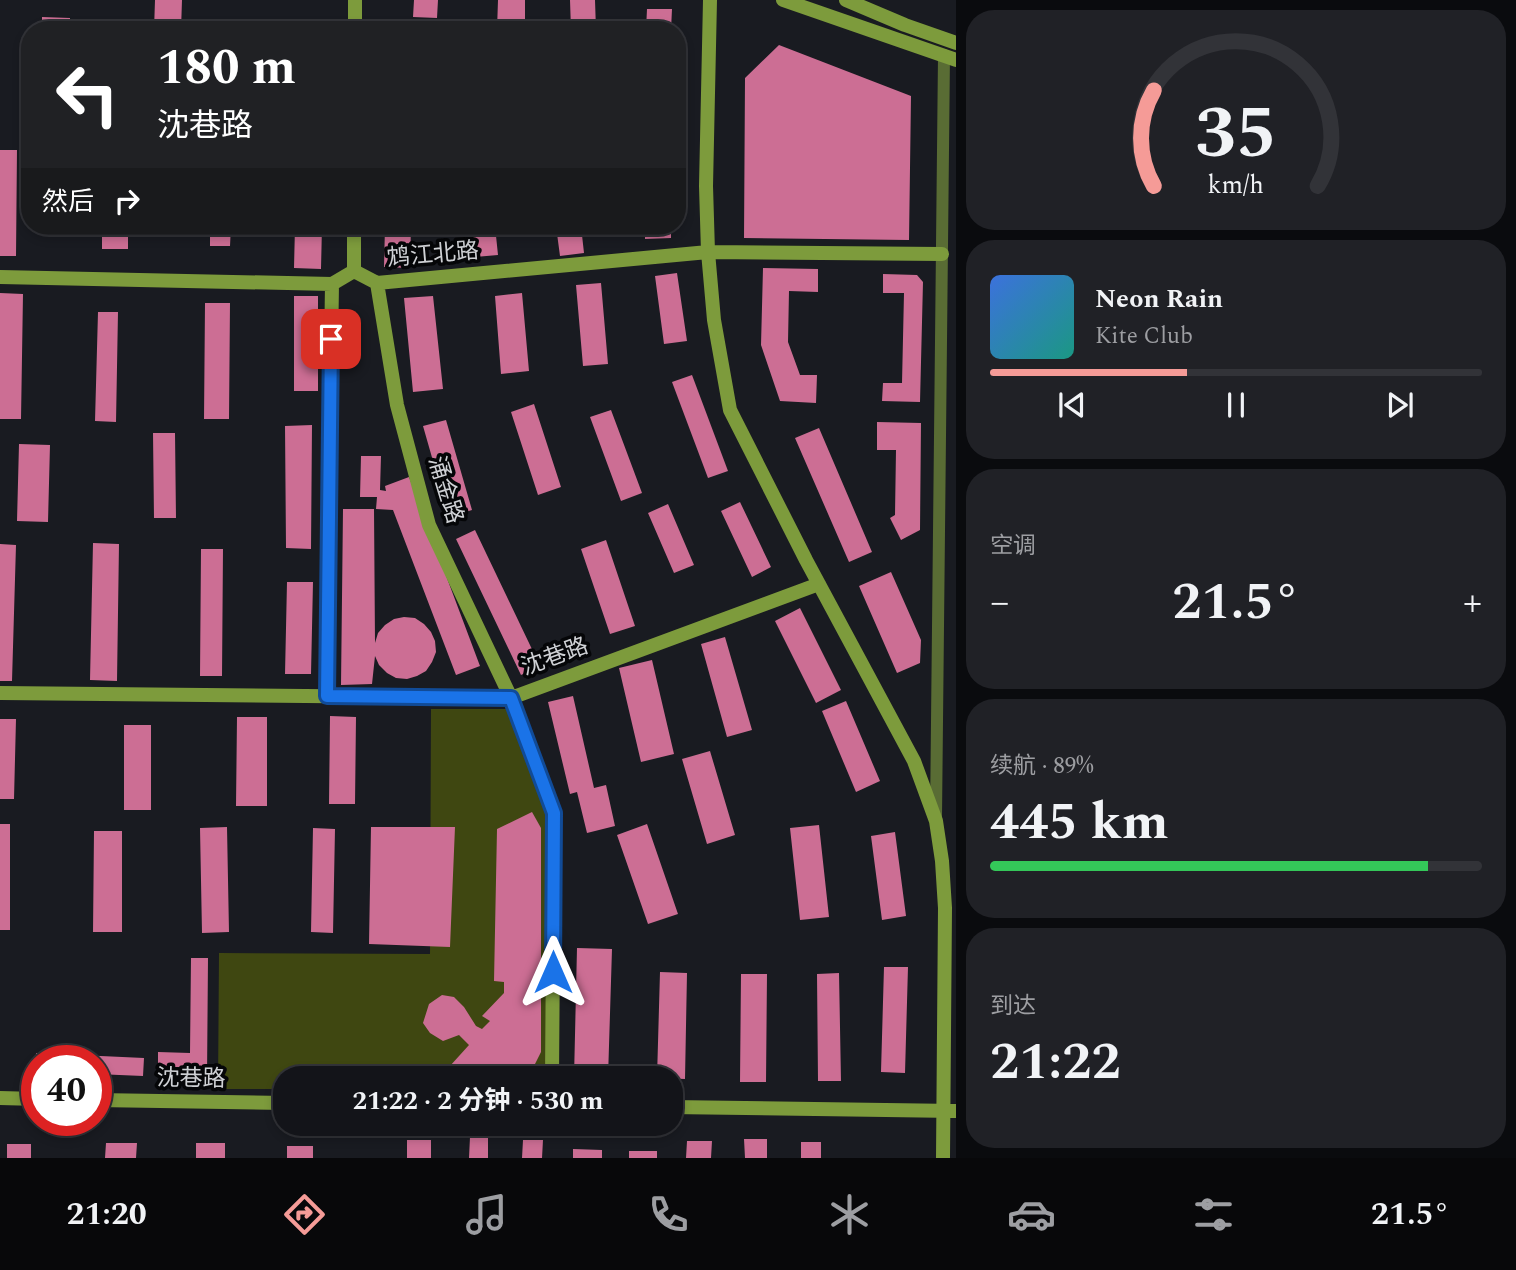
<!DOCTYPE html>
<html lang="zh">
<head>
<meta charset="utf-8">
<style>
	body { margin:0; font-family:Spectral,"Noto Sans SC",serif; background:#202126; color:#f1f3f6; height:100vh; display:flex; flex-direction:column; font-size:26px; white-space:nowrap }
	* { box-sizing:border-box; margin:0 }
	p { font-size:23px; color:#9d9ea2 }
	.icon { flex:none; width:38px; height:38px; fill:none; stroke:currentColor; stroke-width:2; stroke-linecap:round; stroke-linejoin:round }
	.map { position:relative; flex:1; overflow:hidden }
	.panel { display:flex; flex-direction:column; gap:10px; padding:10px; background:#0a0b0e; width:560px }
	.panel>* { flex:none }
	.top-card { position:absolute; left:21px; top:21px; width:665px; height:214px; border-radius:28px; box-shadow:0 4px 10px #0003,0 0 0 2px #323338; background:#202124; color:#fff; overflow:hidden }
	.speed { position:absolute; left:21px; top:1045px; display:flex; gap:14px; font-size:35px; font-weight:700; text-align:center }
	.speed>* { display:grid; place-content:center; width:91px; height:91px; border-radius:50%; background:#131419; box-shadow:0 4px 10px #0003,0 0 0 2px #323338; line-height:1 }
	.speed .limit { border:10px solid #d22; background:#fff; color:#111 }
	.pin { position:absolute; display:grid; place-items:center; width:60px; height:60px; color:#fff; margin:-30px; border-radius:14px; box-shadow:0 4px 10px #0006 }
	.me { position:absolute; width:77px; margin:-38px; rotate:0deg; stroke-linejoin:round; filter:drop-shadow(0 0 5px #0008) }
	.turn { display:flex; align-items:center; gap:24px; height:147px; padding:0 21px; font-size:32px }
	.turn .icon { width:91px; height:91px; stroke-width:2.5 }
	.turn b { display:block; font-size:49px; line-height:60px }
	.then { display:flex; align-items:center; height:66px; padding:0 21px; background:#0003; gap:14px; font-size:26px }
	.big { font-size:52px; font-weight:700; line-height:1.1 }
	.panel .tile { flex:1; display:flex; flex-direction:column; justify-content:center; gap:10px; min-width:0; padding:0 24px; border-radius:28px; background:#202126 }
	.panel .dial { align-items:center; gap:0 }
	.dial svg { height:182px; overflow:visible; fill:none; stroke:#323338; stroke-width:7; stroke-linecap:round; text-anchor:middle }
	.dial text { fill:#f1f3f6; stroke:none }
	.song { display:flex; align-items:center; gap:21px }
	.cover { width:84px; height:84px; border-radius:10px; background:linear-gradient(135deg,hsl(220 70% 55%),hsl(170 70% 35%)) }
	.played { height:7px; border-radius:4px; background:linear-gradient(90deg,#f59b97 40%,#323338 40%) }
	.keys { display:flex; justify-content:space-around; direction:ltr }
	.heat { display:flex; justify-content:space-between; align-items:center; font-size:38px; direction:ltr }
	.charge { height:10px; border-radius:5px; background:linear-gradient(90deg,#34c759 89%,#323338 0) }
	.trip { position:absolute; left:273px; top:1066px; width:410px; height:70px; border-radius:28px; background:#131419; box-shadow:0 4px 10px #0003,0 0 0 2px #323338; font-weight:700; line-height:70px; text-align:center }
	.dock { display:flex; height:112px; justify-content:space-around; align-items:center; background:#08080a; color:#9d9ea2 }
	.dock .icon { width:49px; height:49px }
	.dock .selected { color:#f59b97 }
	.dock b { font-size:32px; color:#f1f3f6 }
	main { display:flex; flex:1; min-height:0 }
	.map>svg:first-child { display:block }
	.green { fill:#3f4711 }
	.building { fill:#cc6e94 }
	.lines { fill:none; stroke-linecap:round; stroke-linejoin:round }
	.street { stroke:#596c34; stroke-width:12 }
	.secondary { stroke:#7d9b3c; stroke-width:14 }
	.route-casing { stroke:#114b97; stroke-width:18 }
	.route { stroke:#1a73e8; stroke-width:12 }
	.labels { text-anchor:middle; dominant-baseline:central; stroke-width:7; stroke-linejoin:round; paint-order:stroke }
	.street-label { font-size:23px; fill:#cfd1d5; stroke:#050608 }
</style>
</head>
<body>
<main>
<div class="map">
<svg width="956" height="1158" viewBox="0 0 956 1158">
	<rect width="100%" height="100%" fill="#191b21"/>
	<!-- green -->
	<path class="green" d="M431 709H506L554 813 546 1078H285V1089H218L219 953 430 954Z"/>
	<!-- building -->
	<path class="building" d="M155 0H182L181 30H154Z
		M414 0H438L437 18 413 17Z
		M498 0H525V30H497Z
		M570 0H595L596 30H571Z
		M647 9H672L671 30H646Z
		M42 17 70 18V30H42Z
		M779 45 911 96 909 240 744 238 745 78Z
		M0 150H17L16 256H0Z
		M102 226H128V249H102Z
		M210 226H231L230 246H210Z
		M295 226H322L321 269 294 268Z
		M385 226H411L410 268 384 267Z
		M473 226H495L498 255 475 257Z
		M556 226H581L584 253 560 256Z
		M645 226H671V238L645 239Z
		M763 268 818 269V292L789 291 788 342 800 375H817L816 403 780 401 761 345Z
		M677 273 687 341 664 344 655 276Z
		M883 274 917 275 923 282 920 402 882 401 883 383H902L904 293H883Z
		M601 283 608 364 583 366 576 285Z
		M0 293 23 294 21 419H0Z
		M522 293 529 371 501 374 495 296Z
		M294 296H318V391H294Z
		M433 296 443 389 413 392 404 298Z
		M205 303H230L229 419H204Z
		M98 312H118L116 422 95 421Z
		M692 375 728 471 708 478 672 382Z
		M534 404 561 487 538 495 511 412Z
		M611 410 642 493 621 501 590 417Z
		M446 420 472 510 449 517 423 426Z
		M877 422 921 423 920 530 901 540 890 518 895 515 896 450H877Z
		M312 425 311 549 286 548 285 426Z
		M819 428 872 552 849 562 795 438Z
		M153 433H175L176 518H154Z
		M19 444 50 445 48 522 17 521Z
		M361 456H381L380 490 386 491 385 486 409 477 480 666 456 675 393 510 376 509 377 497H360Z
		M740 502 771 567 752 577 721 511Z
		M668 504 694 565 674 573 648 513Z
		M343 509H374L375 643 378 633 385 625 394 619 404 617 415 618 424 624 431 632 435 641 436 652 432 662 426 671 417 676 407 679 396 678 387 673 379 665 375 656 372 684 341 685Z
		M475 530 540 666 521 675 456 539Z
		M606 540 635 626 610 634 581 549Z
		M93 543 119 544 117 681 90 680Z
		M0 544 16 545 12 681H0Z
		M201 549H223L222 676H200Z
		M891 572 921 640 920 663 897 673 859 586Z
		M287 582H313L311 674H285Z
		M800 608 841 690 816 703 775 621Z
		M725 637 752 730 727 737 701 644Z
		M652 660 674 754 641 762 619 668Z
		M573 696 594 788 606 785 615 826 587 833 577 792 570 794 548 702Z
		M846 701 880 781 856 792 822 711Z
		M330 716 356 717 355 804H329Z
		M237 717H267V806H236Z
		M0 719H16L14 799H0Z
		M124 725H151V810H124Z
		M710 751 735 835 707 844 682 759Z
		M532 812 541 828V1052L528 1078 440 1077 469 1045 459 1035 443 1041 430 1033 423 1023 429 1004 442 995 454 997 464 1007 476 1026 482 1029 490 1021 482 1016 504 993V982L494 981 497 829Z
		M0 824H10V930H0Z
		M647 824 678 914 648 924 617 835Z
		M819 825 829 917 800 920 790 828Z
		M227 827 229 932 202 933 200 828Z
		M371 827H455L450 947 369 944Z
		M313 828 335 829 333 933 311 932Z
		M94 831H122V932H93Z
		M895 832 906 916 882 920 871 836Z
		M577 948 612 949 608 1078H574Z
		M191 958H208L207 1078H158V1052L190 1053Z
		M884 967H908L905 1073 881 1072Z
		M660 972 687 973 685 1079 657 1078Z
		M839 973 841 1081H818L817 974Z
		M741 974H767L766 1082H740Z
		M36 1053 144 1058 143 1076 96 1074V1060H36Z
		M470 1137H488V1158H469Z
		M744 1139H767V1158H745Z
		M407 1140H431V1158H407Z
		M523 1140H543L542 1158H522Z
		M687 1141H712L711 1158H686Z
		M801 1142H821V1158H801Z
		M106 1143H137L136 1158H105Z
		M196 1143H225V1158H196Z
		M7 1144H31V1158H7Z
		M287 1146H313V1158H287Z
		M573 1149 602 1150V1158H573Z
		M629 1151H657V1158H629Z"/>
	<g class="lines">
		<!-- street -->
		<path class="street" d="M936 817 944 55"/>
		<!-- secondary -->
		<path class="secondary" d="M710 0 706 186 708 252 714 320 730 410 806 560 914 761 936 821 942 861 945 908 943 1158
			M783 0 956 60
			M846 0 905 25 956 43
			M355 30V0
			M354 271V226
			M0 277 332 284 354 271 377 283 708 252 942 254
			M377 283 397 405 429 525 511 698 554 813 552 1078
			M0 693 511 698 819 584
			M326 696 332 284
			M0 1098 37 1099
			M96 1100 285 1103
			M670 1107 956 1111"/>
	</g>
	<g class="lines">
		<defs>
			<path id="route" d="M331 339 327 696 511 698 554 813 553 972"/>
		</defs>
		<!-- route casing -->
		<use href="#route" class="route-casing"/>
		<!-- route -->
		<use href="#route" class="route"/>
	</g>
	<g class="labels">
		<!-- street labels -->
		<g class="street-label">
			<text transform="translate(433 255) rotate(-5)">鸩江北路</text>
			<text transform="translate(445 490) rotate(73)">涌金路</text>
			<text transform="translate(555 657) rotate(-20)">沈巷路</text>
			<text transform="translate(191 1079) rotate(1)">沈巷路</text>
		</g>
	</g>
</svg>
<div class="speed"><div class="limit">40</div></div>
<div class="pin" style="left:331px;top:339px;background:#d93025"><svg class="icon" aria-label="arrive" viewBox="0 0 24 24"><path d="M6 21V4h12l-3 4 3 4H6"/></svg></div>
<svg class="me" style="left:553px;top:972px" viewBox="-20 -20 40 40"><path d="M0-17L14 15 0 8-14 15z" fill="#1a73e8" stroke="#fff" stroke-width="4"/></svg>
<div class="trip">21:22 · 2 分钟 · 530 m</div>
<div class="top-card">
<div class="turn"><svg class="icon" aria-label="left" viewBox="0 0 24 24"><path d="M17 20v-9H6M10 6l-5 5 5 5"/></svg><div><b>180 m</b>沈巷路</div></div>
<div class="then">然后<svg class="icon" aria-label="right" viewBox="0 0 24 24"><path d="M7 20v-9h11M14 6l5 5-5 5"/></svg></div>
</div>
</div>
<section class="panel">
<div class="tile dial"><svg viewBox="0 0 100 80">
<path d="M14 69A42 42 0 1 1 86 69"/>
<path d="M14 69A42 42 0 0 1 14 27" stroke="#f59b97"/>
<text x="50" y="56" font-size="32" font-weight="700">35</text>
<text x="50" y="72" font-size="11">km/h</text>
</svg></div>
<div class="tile">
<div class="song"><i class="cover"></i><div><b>Neon Rain</b><p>Kite Club</p></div></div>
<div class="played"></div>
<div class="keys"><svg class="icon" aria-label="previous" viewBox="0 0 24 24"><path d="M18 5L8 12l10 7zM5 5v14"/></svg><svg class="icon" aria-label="pause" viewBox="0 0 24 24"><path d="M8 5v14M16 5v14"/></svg><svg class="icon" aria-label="next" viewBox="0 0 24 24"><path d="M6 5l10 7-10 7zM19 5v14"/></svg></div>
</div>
<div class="tile"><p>空调</p>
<div class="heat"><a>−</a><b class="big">21.5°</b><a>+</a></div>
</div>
<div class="tile"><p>续航 · 89%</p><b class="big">445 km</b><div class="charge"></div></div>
<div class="tile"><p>到达</p><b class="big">21:22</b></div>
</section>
</main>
<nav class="dock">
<b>21:20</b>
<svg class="icon selected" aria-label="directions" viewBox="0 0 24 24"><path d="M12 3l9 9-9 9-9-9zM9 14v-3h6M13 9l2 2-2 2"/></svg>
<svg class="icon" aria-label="music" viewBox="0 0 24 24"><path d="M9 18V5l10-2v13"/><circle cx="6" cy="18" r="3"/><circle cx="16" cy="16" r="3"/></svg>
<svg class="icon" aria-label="phone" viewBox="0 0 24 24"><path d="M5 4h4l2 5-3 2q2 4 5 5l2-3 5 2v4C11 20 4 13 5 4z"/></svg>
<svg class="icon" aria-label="climate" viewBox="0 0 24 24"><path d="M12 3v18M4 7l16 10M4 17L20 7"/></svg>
<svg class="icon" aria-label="car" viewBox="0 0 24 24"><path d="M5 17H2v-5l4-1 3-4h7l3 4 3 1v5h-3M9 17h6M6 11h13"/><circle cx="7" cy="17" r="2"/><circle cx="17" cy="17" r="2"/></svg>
<svg class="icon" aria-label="filters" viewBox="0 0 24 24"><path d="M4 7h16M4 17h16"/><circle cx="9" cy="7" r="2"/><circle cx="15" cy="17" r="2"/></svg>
<b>21.5°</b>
</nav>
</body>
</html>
